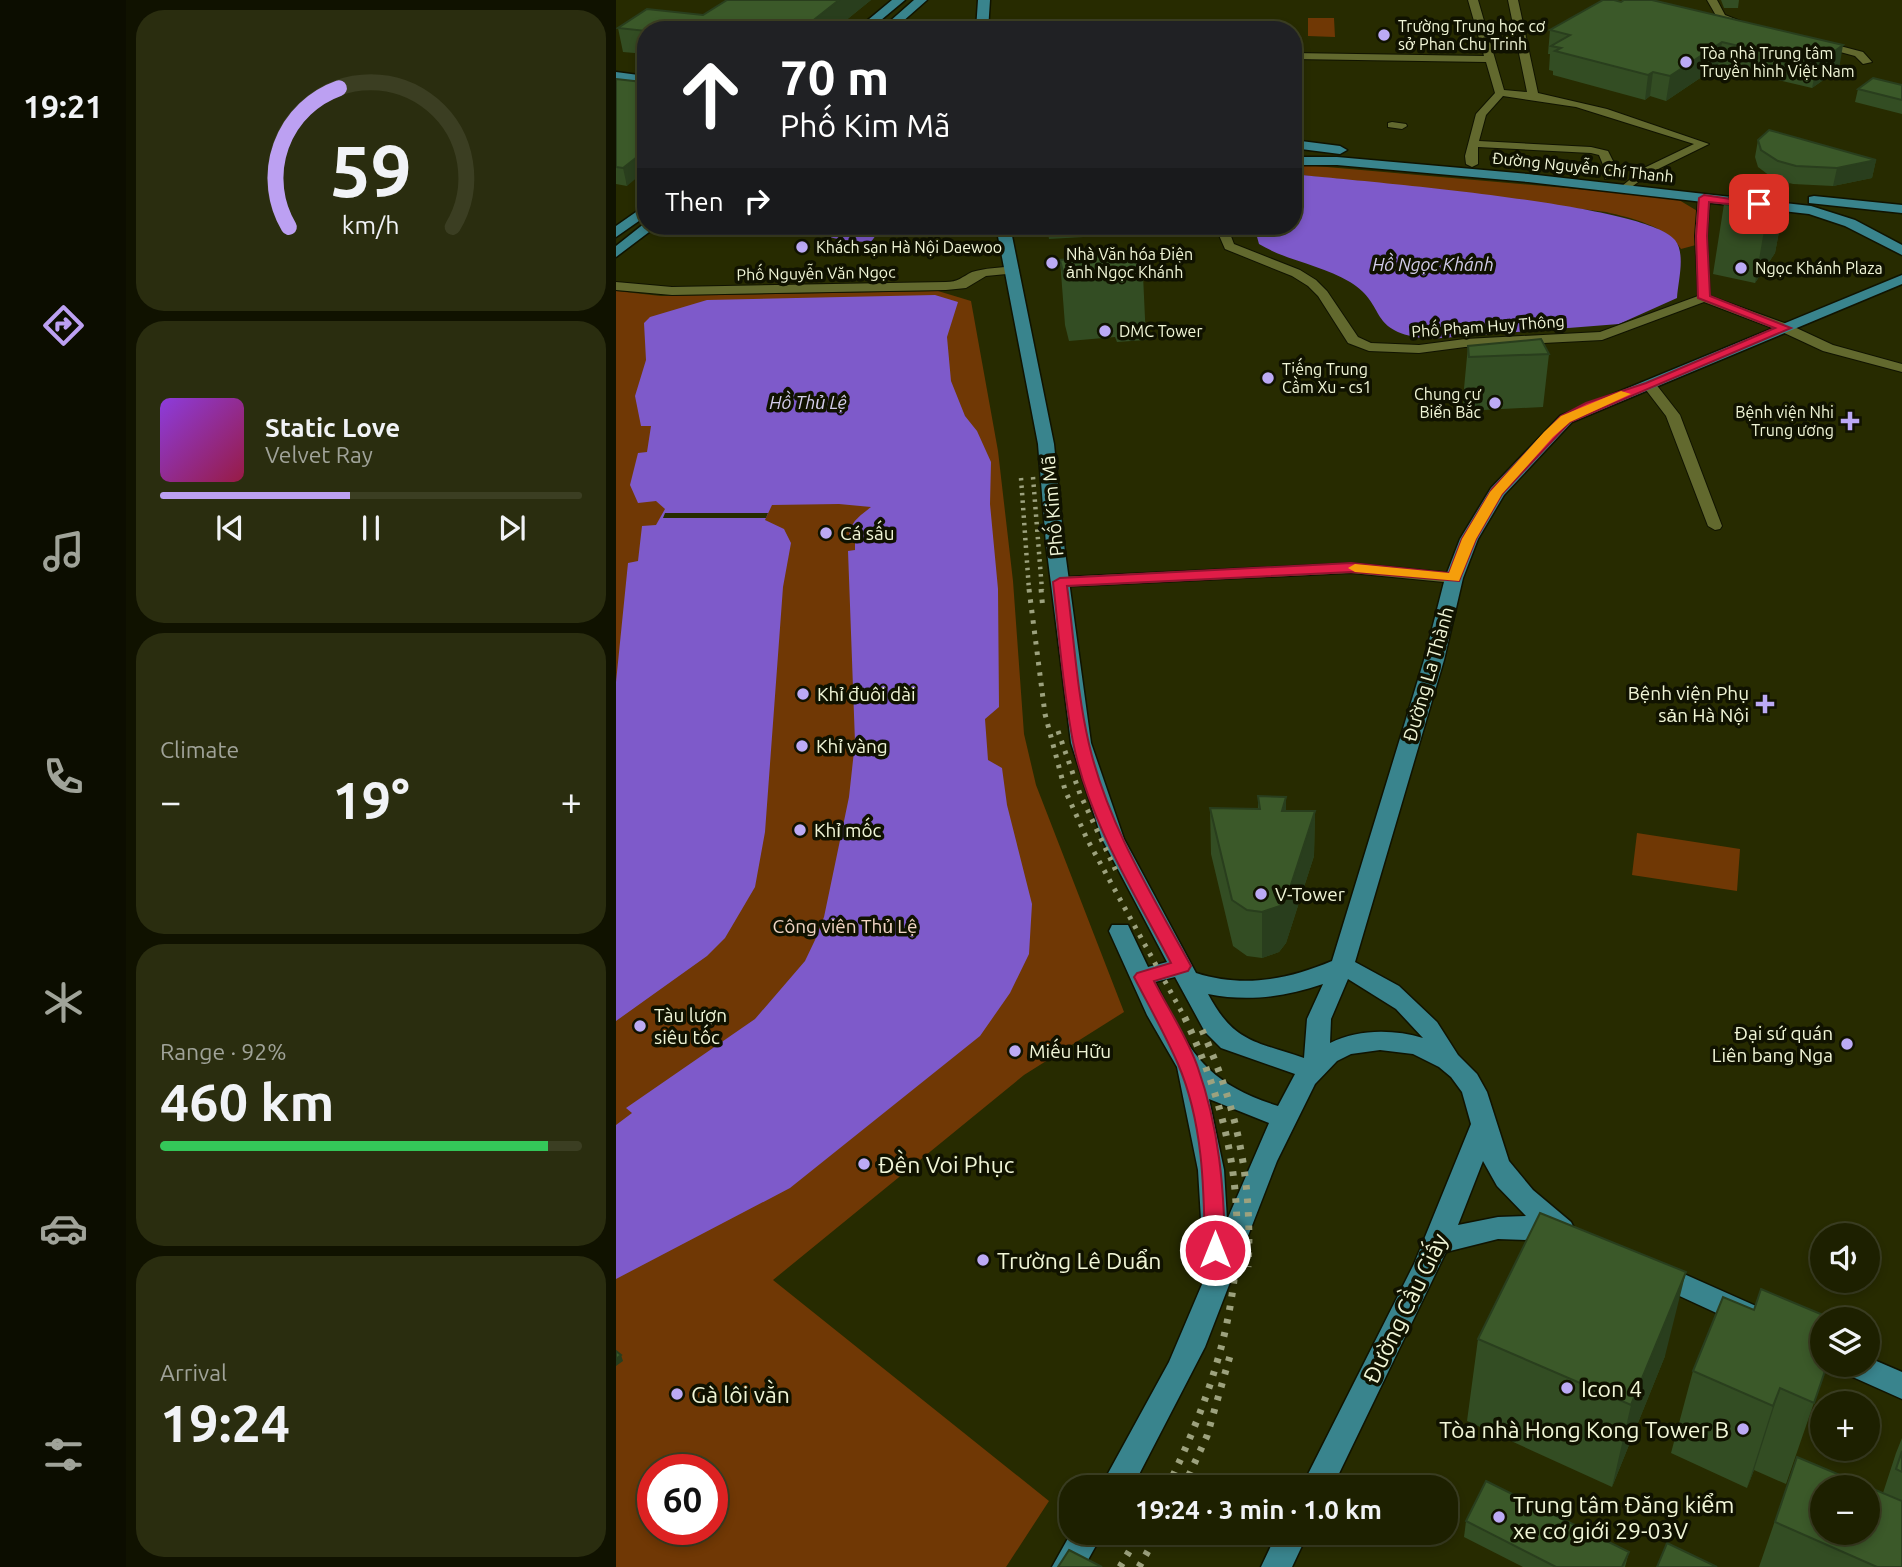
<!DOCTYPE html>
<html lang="en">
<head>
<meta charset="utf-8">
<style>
	body { margin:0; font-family:Ubuntu,sans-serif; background:#2a2d0f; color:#f1f3f6; height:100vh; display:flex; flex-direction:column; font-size:26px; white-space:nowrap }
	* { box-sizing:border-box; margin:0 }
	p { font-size:23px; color:#a0a399 }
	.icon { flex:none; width:38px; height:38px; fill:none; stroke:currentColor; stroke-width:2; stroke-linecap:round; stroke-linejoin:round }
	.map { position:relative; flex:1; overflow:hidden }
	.panel { display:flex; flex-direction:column; gap:10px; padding:10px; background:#101200; width:490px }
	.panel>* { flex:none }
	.hud { position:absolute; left:21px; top:21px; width:665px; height:214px; border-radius:28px; box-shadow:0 4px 10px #0003,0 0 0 2px #3b3e22; background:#202124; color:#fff; overflow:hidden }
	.tools { position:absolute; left:1194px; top:1223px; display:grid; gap:14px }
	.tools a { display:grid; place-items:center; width:70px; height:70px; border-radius:50%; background:#1d2000; box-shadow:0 4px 10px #0003,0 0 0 2px #3b3e22; font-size:35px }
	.speed { position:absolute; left:21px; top:1454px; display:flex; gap:14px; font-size:35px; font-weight:700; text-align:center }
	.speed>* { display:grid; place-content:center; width:91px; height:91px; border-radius:50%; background:#1d2000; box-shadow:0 4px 10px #0003,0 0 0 2px #3b3e22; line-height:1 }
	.speed .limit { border:10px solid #d22; background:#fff; color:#111 }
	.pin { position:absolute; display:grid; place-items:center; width:60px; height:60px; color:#fff; margin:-30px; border-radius:14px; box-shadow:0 4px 10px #0006 }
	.me { position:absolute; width:77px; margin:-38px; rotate:0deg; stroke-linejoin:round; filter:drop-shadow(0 0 5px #0008) }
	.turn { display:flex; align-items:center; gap:24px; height:147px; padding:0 28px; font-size:32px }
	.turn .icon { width:91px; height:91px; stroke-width:2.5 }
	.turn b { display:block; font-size:49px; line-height:60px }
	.then { display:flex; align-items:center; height:66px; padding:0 28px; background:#0003; gap:14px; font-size:26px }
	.big { font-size:52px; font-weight:700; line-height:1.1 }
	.panel .tile { flex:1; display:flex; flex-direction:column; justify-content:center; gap:10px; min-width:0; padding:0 24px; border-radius:28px; background:#2a2d0f }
	.panel .dial { align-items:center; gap:0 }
	.dial svg { height:182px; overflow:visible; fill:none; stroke:#3b3e22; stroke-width:7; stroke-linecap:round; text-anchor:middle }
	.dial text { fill:#f1f3f6; stroke:none }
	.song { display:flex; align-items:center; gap:21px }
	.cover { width:84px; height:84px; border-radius:10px; background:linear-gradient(135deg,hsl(270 70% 55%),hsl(340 70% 35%)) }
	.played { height:7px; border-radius:4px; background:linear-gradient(90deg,#bca0f2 45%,#3b3e22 45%) }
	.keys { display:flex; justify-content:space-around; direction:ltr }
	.heat { display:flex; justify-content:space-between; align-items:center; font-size:38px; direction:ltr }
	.charge { height:10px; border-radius:5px; background:linear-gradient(90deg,#34c759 92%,#3b3e22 0) }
	.trip { position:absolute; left:443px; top:1475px; width:399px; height:70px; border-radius:28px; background:#1d2000; box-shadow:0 4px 10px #0003,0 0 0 2px #3b3e22; font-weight:700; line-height:70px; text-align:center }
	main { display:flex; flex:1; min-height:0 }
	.dock { display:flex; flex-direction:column; width:126px; justify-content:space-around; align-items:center; background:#0c0d00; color:#a0a399 }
	.dock .icon { width:49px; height:49px }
	.dock .current { color:#bca0f2 }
	.dock b { font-size:32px; color:#f1f3f6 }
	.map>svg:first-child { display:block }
	.green { fill:#703805; fill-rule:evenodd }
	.water { fill:#7e5aca }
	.pier { fill:#272b00 }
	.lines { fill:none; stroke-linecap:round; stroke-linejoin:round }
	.minor-casing { stroke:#101300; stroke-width:2 }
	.major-casing { stroke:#101300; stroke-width:3 }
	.minor { fill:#62692e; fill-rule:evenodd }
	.major { fill:#39848d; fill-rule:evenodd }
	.rail-far2 { stroke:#9da27e; stroke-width:4.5; stroke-dasharray:2.5 5; stroke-linecap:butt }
	.rail-far1 { stroke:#9da27e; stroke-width:5; stroke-dasharray:3.5 7; stroke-linecap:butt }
	.rail { stroke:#9da27e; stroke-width:7; stroke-dasharray:4.5 9; stroke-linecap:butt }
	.wall { fill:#334d23 }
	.shaded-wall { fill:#293e1d }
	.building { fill:#3b5929; stroke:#293e1d; stroke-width:2; fill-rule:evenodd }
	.route { fill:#e11d48; stroke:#92132f; stroke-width:2 }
	.slow { fill:#f59e0b }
	.poi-dot { fill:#bcaaf5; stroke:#101200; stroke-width:2.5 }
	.labels { text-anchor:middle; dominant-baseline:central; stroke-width:7; stroke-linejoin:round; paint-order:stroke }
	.far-poi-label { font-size:16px; fill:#f1f6d7; stroke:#101200; text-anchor:start }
	.far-street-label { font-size:16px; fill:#f1f6d7; stroke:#101200 }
	.far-water-label { font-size:18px; font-style:italic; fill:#d3cdea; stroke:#101200 }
	.street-label { font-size:19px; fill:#f1f6d7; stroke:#101200 }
	.poi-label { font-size:19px; fill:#f1f6d7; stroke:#101200; text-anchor:start }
	.park-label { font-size:19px; fill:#f1d5c3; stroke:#101200 }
	.near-poi-label { font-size:23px; fill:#f1f6d7; stroke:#101200; text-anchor:start }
	.near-street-label { font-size:23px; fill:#f1f6d7; stroke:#101200 }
</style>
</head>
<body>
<main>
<nav class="dock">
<b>19:21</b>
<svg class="icon current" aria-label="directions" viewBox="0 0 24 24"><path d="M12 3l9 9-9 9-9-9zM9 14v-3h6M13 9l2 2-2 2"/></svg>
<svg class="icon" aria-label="music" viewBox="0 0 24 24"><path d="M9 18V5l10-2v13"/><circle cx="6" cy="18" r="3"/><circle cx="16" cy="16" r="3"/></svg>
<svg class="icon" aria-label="phone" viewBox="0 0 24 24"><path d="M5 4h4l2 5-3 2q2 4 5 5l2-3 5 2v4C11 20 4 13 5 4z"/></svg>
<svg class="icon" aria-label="climate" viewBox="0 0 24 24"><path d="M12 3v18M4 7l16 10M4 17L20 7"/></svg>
<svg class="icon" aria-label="car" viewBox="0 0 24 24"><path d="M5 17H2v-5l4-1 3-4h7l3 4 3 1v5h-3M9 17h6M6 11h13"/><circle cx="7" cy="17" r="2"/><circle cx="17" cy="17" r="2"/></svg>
<svg class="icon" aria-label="filters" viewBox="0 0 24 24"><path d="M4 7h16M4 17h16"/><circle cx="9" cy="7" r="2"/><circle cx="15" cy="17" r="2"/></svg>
</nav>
<section class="panel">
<div class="tile dial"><svg viewBox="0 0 100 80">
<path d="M14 69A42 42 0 1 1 86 69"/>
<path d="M14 69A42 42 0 0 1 36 8" stroke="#bca0f2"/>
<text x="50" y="56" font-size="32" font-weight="700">59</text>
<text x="50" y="72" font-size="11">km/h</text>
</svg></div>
<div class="tile">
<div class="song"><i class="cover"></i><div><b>Static Love</b><p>Velvet Ray</p></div></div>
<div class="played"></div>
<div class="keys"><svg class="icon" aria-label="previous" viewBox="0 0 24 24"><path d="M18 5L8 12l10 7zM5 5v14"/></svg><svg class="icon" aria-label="pause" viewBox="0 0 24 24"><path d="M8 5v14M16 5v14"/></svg><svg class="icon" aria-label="next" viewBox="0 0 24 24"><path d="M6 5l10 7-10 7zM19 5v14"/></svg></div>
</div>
<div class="tile"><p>Climate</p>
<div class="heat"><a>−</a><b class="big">19°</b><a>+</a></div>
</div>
<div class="tile"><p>Range · 92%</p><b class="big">460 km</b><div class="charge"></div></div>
<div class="tile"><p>Arrival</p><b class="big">19:24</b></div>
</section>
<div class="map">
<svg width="1286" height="1567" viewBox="0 0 1286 1567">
	<rect width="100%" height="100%" fill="#272b00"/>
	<!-- green -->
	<path class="green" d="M692 18H718L719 37 692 36Z
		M677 164 1041 196 1063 200 1088 215 1091 242 1065 249C1051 226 1015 218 990 212L677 174Z
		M0 291 45 296 322 291 355 301 382 451 397 581 408 734 420 785 508 1012 408 1075 157 1280 433 1501 390 1567H0ZM37 1470H96V1530H37Z
		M1021 833 1124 849 1121 891 1016 875Z"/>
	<!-- water -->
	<path class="water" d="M677 174C738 181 1030 203 1059 240 1070 254 1062 281 1061 298L1003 324 813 339C749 332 773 306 734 282 706 265 671 261 643 244L638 226H677Z
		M186 226H210L260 235 255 242C232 242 206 238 186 226Z
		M319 295 342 302 331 337 335 381 349 416 361 431 375 462 374 504 382 589 383 707 369 719 372 760 386 768 391 805 416 904 413 954 394 993 364 1036 174 1188 0 1279V1125L16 1113 10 1108 139 1019 189 961 199 940 208 917 233 797 239 742 232 551 239 550V541H233C233 523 241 518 255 507L223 504 156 505 149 520 168 529 175 543 167 587 149 832 139 887 109 938 91 956 0 1021V682L12 563 22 561 26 526 40 525 49 509 40 501 22 503 14 485 22 453 31 452 35 426H25L19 396 30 360 28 323 34 317 91 300Z"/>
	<!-- pier -->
	<path class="pier" d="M49 513H152L150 518H47Z"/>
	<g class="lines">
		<defs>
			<path id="minor" d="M852 0H862L888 90 911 92 892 0H902L922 93 991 109 1093 144 1036 172 1010 191 1006 190V186L1028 168 1078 144 960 107 887 96 870 115 863 141 975 147 992 151 1000 167 999 177 989 179 988 167 983 155 975 153 862 147V164L856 167 850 164 849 156 860 114 879 93 870 62 677 59V53L868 56Z
				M1091 0H1101L1109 15 1132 24 1127 27 1102 19Z
				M1205 41 1247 52 1256 62 1247 64 1239 56 1202 46V42Z
				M776 122 790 124 791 126 786 129 772 127V123Z
				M1088 195 1094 198 1091 236 1094 296 1174 325 1217 345 1286 364V372L1207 351 1164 331 1088 302 986 340 849 347 803 353 753 351 732 343 702 296 692 286 676 276 609 249 599 226H611L618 244 684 270 700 280 711 291 742 337 755 343 803 345 849 339 984 332 1082 296 1079 236 1082 198Z
				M397 266 403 270 401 273 370 276 350 288 330 290 56 295 0 290V282L56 287 330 282C342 282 346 277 356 272 369 268 383 268 397 266Z
				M1034 382 1039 383 1064 415 1106 526 1104 529 1099 530 1092 526 1050 416 1027 386Z
				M735 563 838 573 846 578 838 583 735 573 444 587 436 582 444 577Z"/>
			<path id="major" d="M276 0H289L253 30H240Z
				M298 0H311L277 30H264Z
				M362 0H374L372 30H360Z
				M0 72 30 76V84L0 80Z
				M677 140 724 146 731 150 724 154 677 148Z
				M677 157H721L912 174 1195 206 1239 220 1286 245V255L1229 226 1193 214 912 182 721 165H677Z
				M1198 196 1286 205V213L1193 203V197Z
				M30 205V216L0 237V226Z
				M29 223 30 226H41L0 257V246Z
				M380 226H394L438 444 448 544 475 743 508 839 580 973C627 988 671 980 716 961L808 660 829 578 844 539 875 488 944 416 1286 275V284L956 422 888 495 862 539 847 578 828 660 739 962 783 986 821 1022 842 1055 861 1074 871 1092 893 1161 917 1190 955 1222 959 1230 955 1238 946 1241 882 1239 830 1252 716 1488H685L798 1264 855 1124 846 1092 835 1077 823 1067 797 1054 764 1050 735 1054 721 1061 699 1084 661 1161 589 1347 516 1488H484L553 1362 587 1282 582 1274 585 1219 582 1170 561 1067 531 1015 493 931 496 925H512L532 967 551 962 486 839 455 743 430 544 422 444ZM559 977 589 1032 605 1048 679 1074 662 1106C588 1083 571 1049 539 982ZM732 979 780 1009 807 1038C777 1029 742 1029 714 1043L715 1019ZM707 984 691 1019 688 1058C639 1041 618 1043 592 994 632 1002 668 997 707 984ZM593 1099 653 1123 611 1220 608 1170ZM867 1161 881 1186 910 1216 882 1217 842 1225Z
				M1041 1262 1140 1306 1144 1314 1140 1322 1130 1326 1120 1322 1031 1281 1027 1273 1031 1265Z
				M1251 1357 1286 1372V1399L1230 1374 1226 1365H1251Z
				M455 1533H487L468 1567H436Z
				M661 1533H692L676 1567H645Z"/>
		</defs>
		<!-- minor casing -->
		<use href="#minor" class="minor-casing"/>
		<!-- major casing -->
		<use href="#major" class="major-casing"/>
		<!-- minor -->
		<use href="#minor" class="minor"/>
		<!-- major -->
		<use href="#major" class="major"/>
		<!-- rail-far2 -->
		<path class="rail-far2" d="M417 477 426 590
			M405 478 413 590"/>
		<!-- rail-far1 -->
		<path class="rail-far1" d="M413 589 429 714 449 790 471 839 569 1018
			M425 589 427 610
			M442 731 464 794 501 873"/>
		<!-- rail -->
		<path class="rail" d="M586 1030C621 1107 637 1182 632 1267
			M551 1488C632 1322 649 1187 568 1016
			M567 1488 591 1436 616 1349
			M504 1567 524 1533
			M523 1567 542 1533"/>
	</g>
	<!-- wall -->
	<path class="wall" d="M255 0 218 30H30V54L7 52 2 28 87 15Z
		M987 0 1223 69 1196 88 1102 66 1050 101 1034 96 1029 100 937 75V71L933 70 934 54H932L934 30Z
		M1105 0H1123L1122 8H1108Z
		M0 79 11 186 0 184Z
		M1286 85V114L1239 102 1242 89Z
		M1142 140 1260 160 1256 178 1217 186 1177 184 1158 179 1142 167 1139 157Z
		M1172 184 1159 253 1139 283 1097 274 1108 204Z
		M431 226H571V231L433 239Z
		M444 260 527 275 530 340 501 342 499 337 453 341 449 325Z
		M852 346 933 354 927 407 848 411 847 399Z
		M642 796 670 811H699L698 856 670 943 663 952 646 958 631 956 617 946 595 854 594 808 642 809Z
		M862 1339 1049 1356 996 1487 851 1421Z
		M1211 1365 1170 1484 1138 1470 1131 1488 1055 1453 1077 1371Z
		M1286 1438V1567H1143L1181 1457 1267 1493 1280 1453Z
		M850 1521 1013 1552 1009 1567H907L848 1537Z"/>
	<!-- shaded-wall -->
	<path class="shaded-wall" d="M223 0H255L218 30H185Z
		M1106 42 1102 66 1050 101 1054 76Z
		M1227 45 1223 69 1196 88 1201 64Z
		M1037 72 1034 96 1029 100 1032 75Z
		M26 82 30 99 27 131 23 114Z
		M30 150V170L11 186 7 168Z
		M1260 160 1256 178 1217 186 1221 168Z
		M1172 184 1159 253 1139 283 1151 213Z
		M670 797V842L666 811Z
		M699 811 698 856 670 943 663 952 646 958V912Z
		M1070 1272 1049 1356 996 1487 1015 1405Z
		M5 1355 7 1361 0 1366V1359Z
		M1164 1388 1138 1470 1131 1488 1157 1406Z"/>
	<!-- building -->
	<path class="building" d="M111 0H223L185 30H30V31L2 28 31 9 87 15Z
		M987 0H998L1005 2 1008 0H1036L1227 45 1201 64 1106 42 1054 76 1037 72 1032 75 939 51 945 48 935 46 954 35 934 30Z
		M1257 78 1286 85V100L1242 89Z
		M0 79 26 82 23 114 30 123V150L7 168 0 167Z
		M1153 130 1260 160 1221 168 1180 166 1162 161 1145 150 1142 140Z
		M1130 176 1172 184 1151 213 1108 204Z
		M520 253 527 275 497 277 495 272 448 276 444 260Z
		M925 339 933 354 853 357 852 346Z
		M642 796 670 797 666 811H699L671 897 664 906 646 912 631 910 616 900 594 808 644 809Z
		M924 1213 1070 1272 1015 1405 862 1339Z
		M1145 1289 1219 1320H1206V1365H1211L1198 1403 1164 1388 1157 1406 1077 1371 1107 1297 1138 1310Z
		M0 1351 5 1355 0 1359Z
		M1286 1451V1472L1280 1469Z
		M1181 1457 1286 1501V1567H1261L1159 1522ZM1206 1488H1251V1533H1206Z
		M870 1481 1013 1552 1006 1567H940L850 1521Z
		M1051 1543 1101 1567H1041Z
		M453 1550 486 1567H442Z"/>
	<!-- route -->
	<path class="route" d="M1088 195 1148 204 1143 207 1093 202 1091 236 1094 296 1175 328 954 422 886 494 860 539 843 581 735 572 451 586C458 638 461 693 473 744 492 825 536 895 575 966L572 971 538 981C552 1009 572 1038 582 1068 603 1128 608 1186 609 1250L606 1256 599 1258 591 1256 589 1250C588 1188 587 1122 562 1064 549 1034 533 1006 518 977L521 973 555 963C518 892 473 822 457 742 447 690 443 635 437 582L444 578 735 563 833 573 846 539 876 489 945 416 970 403 1030 383 1159 328 1082 298 1080 236 1083 198Z"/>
	<!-- slow -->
	<path class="slow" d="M1005 391 1015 394 954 422 937 437 886 494 860 539 843 581 739 572 732 568 739 564 833 573 846 539 874 492 928 432 945 416Z"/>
	<!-- markers -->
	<g class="poi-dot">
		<circle cx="768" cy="35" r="7"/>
		<circle cx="1070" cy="62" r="7"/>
		<circle cx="186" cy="247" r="7"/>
		<circle cx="436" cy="263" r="7"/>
		<circle cx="1125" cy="268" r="7"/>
		<circle cx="489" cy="331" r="7"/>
		<circle cx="652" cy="378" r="7"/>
		<circle cx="879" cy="403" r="7"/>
		<path d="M1230.5 410.5h7v7h7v7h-7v7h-7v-7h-7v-7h7z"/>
		<circle cx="210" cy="533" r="7"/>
		<circle cx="187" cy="694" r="7"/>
		<path d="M1145.5 693.5h7v7h7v7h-7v7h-7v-7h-7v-7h7z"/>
		<circle cx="186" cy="746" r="7"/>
		<circle cx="184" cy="830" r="7"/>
		<circle cx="645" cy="894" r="7"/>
		<circle cx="24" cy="1026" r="7"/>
		<circle cx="1231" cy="1044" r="7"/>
		<circle cx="399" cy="1051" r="7"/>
		<circle cx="248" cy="1164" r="7"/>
		<circle cx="367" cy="1260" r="7"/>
		<circle cx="951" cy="1388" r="7"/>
		<circle cx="61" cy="1394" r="7"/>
		<circle cx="1127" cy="1429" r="7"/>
		<circle cx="883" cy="1517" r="7"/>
	</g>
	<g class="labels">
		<!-- far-poi labels -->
		<g class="far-poi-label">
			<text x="782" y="26">Trường Trung học cơ<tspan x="782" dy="18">sở Phan Chu Trinh</tspan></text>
			<text x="1084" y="53">Tòa nhà Trung tâm<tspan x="1084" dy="18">Truyền hình Việt Nam</tspan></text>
			<text x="200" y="247">Khách sạn Hà Nội Daewoo</text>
			<text x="450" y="254">Nhà Văn hóa Điện<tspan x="450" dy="18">ảnh Ngọc Khánh</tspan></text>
			<text x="1139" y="268">Ngọc Khánh Plaza</text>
			<text x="503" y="331">DMC Tower</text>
			<text x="666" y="369">Tiếng Trung<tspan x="666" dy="18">Cầm Xu - cs1</tspan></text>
			<text x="865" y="394" text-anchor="end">Chung cư<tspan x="865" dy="18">Biển Bắc</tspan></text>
			<text x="1218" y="412" text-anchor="end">Bệnh viện Nhi<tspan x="1218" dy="18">Trung ương</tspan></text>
		</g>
		<!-- far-street labels -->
		<g class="far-street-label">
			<text transform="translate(967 167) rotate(6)">Đường Nguyễn Chí Thanh</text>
			<text transform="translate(200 273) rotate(-1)">Phố Nguyễn Văn Ngọc</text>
			<text transform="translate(872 326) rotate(-4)">Phố Phạm Huy Thông</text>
		</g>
		<!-- far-water labels -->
		<g class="far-water-label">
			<text x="817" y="264">Hồ Ngọc Khánh</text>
			<text x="192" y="402">Hồ Thủ Lệ</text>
		</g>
		<!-- street labels -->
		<g class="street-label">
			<text transform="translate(436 506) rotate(-95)">Phố Kim Mã</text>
			<text transform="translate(812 674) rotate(-74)">Đường La Thành</text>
		</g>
		<!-- poi labels -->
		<g class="poi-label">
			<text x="224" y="533">Cá sấu</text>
			<text x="1133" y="693" text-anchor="end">Bệnh viện Phụ<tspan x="1133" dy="22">sản Hà Nội</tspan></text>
			<text x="201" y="694">Khỉ đuôi dài</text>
			<text x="200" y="746">Khỉ vàng</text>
			<text x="198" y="830">Khỉ mốc</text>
			<text x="659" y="894">V-Tower</text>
			<text x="38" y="1015">Tàu lượn<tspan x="38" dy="22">siêu tốc</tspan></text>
			<text x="1217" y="1033" text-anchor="end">Đại sứ quán<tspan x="1217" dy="22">Liên bang Nga</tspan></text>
			<text x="413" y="1051">Miếu Hữu</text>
		</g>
		<!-- park labels -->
		<g class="park-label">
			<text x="229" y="926">Công viên Thủ Lệ</text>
		</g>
		<!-- near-poi labels -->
		<g class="near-poi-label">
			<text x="262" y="1164">Đền Voi Phục</text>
			<text x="381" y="1260">Trường Lê Duẩn</text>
			<text x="965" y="1388">Icon 4</text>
			<text x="75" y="1394">Gà lôi vằn</text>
			<text x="1113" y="1429" text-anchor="end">Tòa nhà Hong Kong Tower B</text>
			<text x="897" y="1504">Trung tâm Đăng kiểm<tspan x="897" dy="26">xe cơ giới 29-03V</tspan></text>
		</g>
		<!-- near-street labels -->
		<g class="near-street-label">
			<text transform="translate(789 1308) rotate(-64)">Đường Cầu Giấy</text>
		</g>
	</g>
</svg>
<div class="tools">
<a><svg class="icon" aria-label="sound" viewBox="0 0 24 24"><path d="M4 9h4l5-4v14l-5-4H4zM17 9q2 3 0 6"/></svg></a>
<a><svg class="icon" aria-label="layers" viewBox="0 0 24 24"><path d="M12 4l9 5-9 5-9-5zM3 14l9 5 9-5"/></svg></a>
<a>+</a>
<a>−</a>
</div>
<div class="speed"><div class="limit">60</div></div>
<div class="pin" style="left:1143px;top:204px;background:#d93025"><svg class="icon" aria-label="arrive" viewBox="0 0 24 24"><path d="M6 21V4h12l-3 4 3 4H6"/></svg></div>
<svg class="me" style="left:599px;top:1250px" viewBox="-20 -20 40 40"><circle r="17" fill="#e11d48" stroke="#fff" stroke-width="3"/><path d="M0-11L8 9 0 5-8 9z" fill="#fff"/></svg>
<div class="trip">19:24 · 3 min · 1.0 km</div>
<div class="hud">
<div class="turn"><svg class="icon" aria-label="ahead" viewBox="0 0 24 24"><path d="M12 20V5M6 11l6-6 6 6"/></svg><div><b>70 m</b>Phố Kim Mã</div></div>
<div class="then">Then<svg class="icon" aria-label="right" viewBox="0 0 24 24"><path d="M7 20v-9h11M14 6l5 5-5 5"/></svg></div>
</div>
</div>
</main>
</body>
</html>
